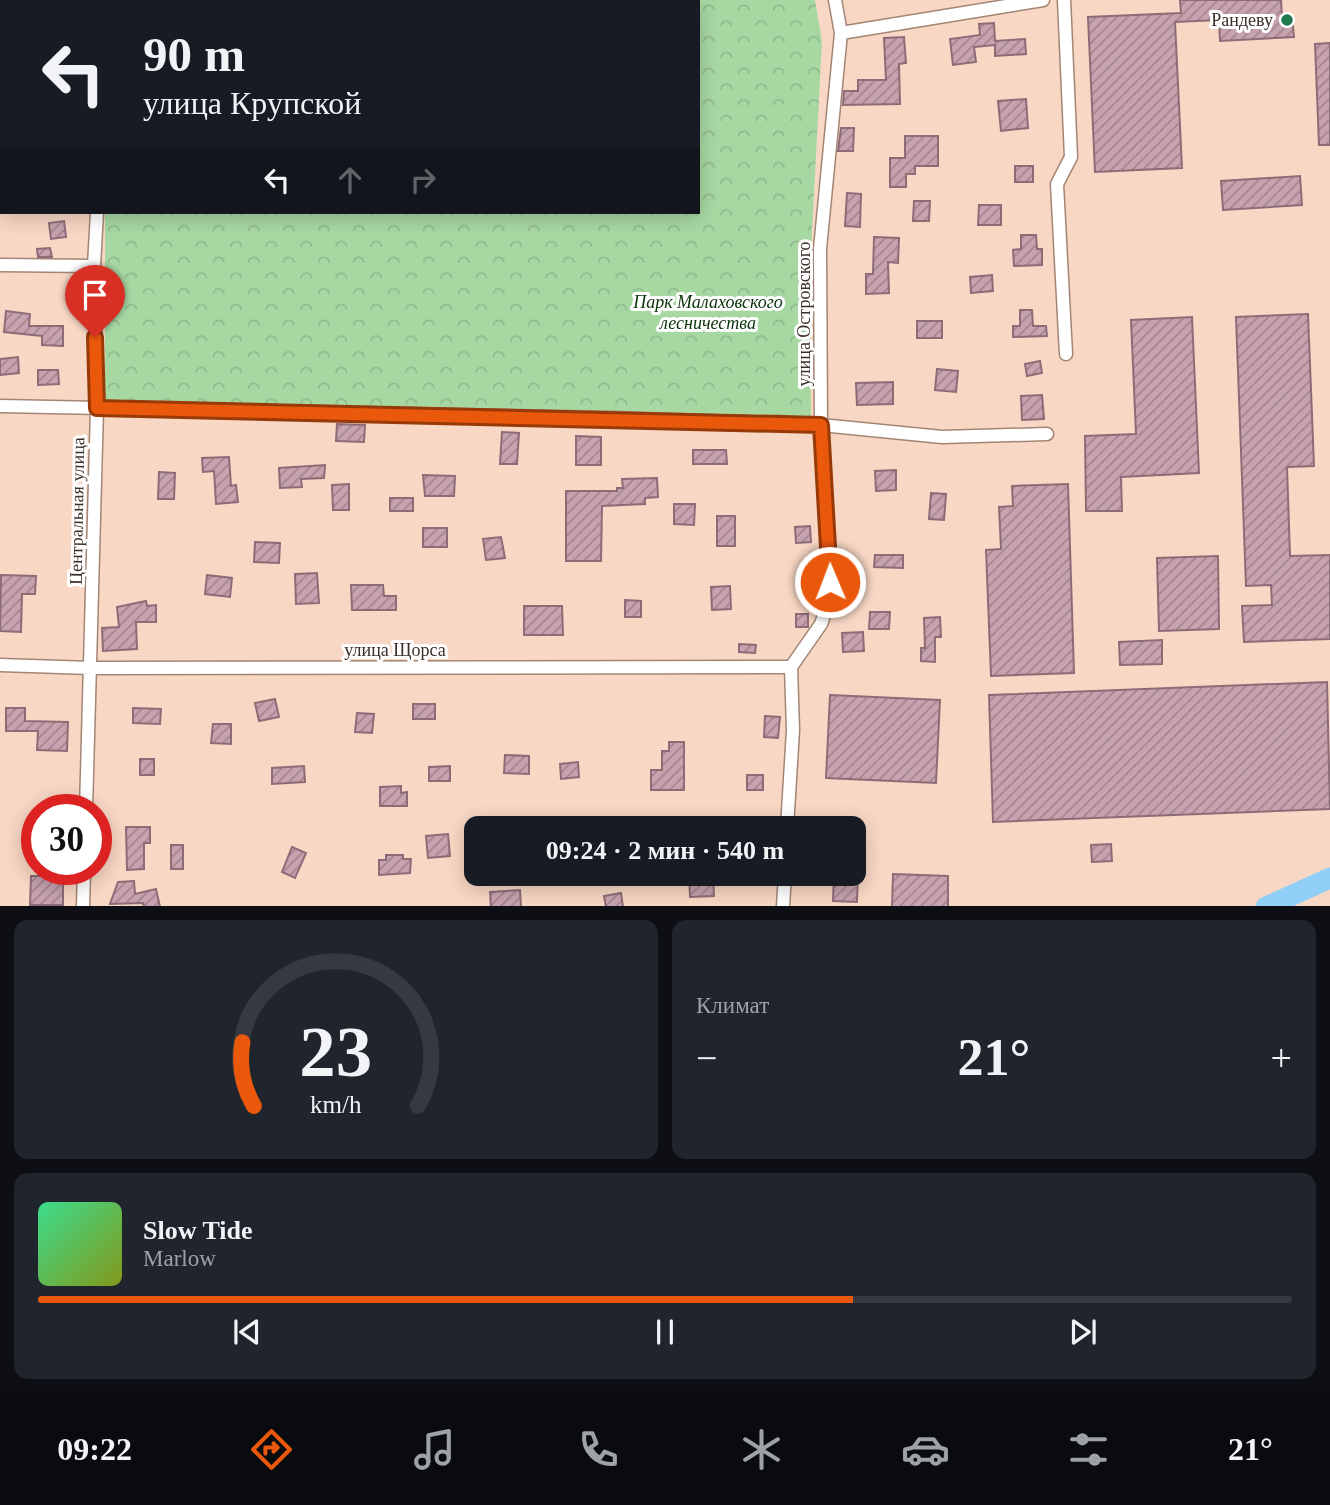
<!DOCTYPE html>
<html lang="ru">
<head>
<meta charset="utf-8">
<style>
	body { margin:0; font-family:"Times New Roman",serif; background:#20242c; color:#f1f3f6; height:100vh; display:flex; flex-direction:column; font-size:26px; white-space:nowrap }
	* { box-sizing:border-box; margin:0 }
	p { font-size:23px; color:#9ea1a6 }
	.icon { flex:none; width:38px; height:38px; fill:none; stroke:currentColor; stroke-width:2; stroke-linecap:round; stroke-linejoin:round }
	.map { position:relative; height:906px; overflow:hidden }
	.sheet { display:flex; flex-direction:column; gap:14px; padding:14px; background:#0d0f14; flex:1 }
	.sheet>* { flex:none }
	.banner { position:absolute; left:0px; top:0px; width:700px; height:214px; box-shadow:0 4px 18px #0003; background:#171b24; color:#f1f3f6; overflow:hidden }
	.speed { position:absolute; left:21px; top:794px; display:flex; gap:14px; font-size:35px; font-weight:700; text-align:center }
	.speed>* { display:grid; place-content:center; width:91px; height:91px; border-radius:50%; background:#171b24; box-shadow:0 4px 18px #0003; line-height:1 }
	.speed .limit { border:10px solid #d22; background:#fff; color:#111 }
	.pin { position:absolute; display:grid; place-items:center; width:60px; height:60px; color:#fff; margin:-72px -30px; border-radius:50% 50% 50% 0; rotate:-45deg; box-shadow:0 0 7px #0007 }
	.pin .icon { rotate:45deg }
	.me { position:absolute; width:77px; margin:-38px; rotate:359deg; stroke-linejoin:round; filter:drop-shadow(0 0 5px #0008) }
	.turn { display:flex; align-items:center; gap:24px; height:147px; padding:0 28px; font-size:32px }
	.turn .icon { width:91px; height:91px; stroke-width:2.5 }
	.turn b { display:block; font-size:49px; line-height:60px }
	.lanes { display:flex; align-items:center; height:66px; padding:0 28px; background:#0003; justify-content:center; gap:35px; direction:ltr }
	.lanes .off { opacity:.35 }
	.big { font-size:52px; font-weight:700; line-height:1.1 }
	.sheet .card { flex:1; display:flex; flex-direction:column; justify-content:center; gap:10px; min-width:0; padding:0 24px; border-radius:14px; background:#20242c }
	.sheet .dial { align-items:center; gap:0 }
	.dial svg { height:182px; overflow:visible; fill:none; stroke:#363941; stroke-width:7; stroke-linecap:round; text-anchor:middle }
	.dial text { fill:#f1f3f6; stroke:none }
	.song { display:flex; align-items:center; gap:21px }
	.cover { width:84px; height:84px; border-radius:10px; background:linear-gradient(135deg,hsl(150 70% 55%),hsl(70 70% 35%)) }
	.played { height:7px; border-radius:4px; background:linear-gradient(90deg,#ea580c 65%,#363941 65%) }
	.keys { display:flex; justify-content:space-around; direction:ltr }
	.heat { display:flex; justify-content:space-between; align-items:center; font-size:38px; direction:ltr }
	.sheet .tiles { flex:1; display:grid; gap:14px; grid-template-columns:1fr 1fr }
	.card:last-child { grid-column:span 2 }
	.trip { position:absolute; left:464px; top:816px; width:402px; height:70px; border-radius:14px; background:#171b24; box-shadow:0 4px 18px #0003; font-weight:700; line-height:70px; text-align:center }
	.dock { display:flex; height:112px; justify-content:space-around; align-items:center; background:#090b0e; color:#9ea1a6 }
	.dock .icon { width:49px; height:49px }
	.dock .current { color:#ea580c }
	.dock b { font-size:32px; color:#f1f3f6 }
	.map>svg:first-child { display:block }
	.forest { fill:url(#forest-crowns) }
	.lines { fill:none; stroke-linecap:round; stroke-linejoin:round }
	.river { stroke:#91cff6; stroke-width:21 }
	.building { fill:url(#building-hatch); stroke:#8d6c77; stroke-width:2 }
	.minor-casing { stroke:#a38574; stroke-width:15 }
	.minor { stroke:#fff; stroke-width:12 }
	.route-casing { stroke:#983908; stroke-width:18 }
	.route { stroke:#ea580c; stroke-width:12 }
	.poi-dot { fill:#217a4e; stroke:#fff; stroke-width:2.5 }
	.labels { text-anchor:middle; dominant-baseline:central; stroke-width:6; stroke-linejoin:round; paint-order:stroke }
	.poi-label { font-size:18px; fill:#3c2f28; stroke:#fff; text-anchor:end }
	.park-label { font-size:18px; font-style:italic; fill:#0b330a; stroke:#fff }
	.street-label { font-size:18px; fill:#3c2f28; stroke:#fff }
</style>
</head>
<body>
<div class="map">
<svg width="1330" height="907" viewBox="0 0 1330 907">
	<defs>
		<pattern id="forest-crowns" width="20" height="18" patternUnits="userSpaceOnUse" patternTransform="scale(1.75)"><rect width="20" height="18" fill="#a7d8a2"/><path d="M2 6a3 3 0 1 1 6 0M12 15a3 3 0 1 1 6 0" fill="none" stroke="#91ba8c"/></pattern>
		<pattern id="building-hatch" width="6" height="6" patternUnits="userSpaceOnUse" patternTransform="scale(1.75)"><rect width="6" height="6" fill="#c7a3af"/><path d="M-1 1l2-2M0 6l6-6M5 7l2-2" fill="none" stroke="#a3858e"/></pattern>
	</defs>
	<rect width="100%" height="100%" fill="#f8d7c4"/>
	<!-- forest -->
	<path class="forest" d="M106 0H815L822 41 810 271 811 417 105 403V212H698V2Z"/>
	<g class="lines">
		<!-- river -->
		<path class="river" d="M1266 907 1330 878"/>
	</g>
	<!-- building -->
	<path class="building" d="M1180 0H1281L1282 17 1292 16 1294 37 1220 41 1219 20 1175 22 1182 168 1095 172 1088 17 1181 13Z
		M994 23 995 41 1025 39 1026 54 995 56V45L974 47 976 62 953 65 950 39 980 35 979 24Z
		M904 37 906 63 899 64 900 104 843 105 844 91H858V80H886L884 38Z
		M1330 43V145H1319L1315 44Z
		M1026 99 1028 128 1001 131 998 101Z
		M841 128H854L853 151H838Z
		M905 136H938V166H915V174H906V187H890V158H905Z
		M1015 166H1033V182H1015Z
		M1300 176 1302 205 1223 210 1221 181Z
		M847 193 861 194 860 227 845 226Z
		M914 201H930L929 221H913Z
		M979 205H1001V225H978Z
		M64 221 66 237 51 239 49 223Z
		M1021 235H1036L1037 249H1042V265L1014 266 1013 250 1021 249Z
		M874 237 899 238 898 263 888 262 889 293 866 294V274H873Z
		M50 248 52 257H38L37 249Z
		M992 275 993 291 971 293 970 277Z
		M1020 310H1032L1033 326H1046L1047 336 1013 337V326H1020Z
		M6 311 30 314 29 326H63V346L42 345V336L4 332Z
		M1308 314 1314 466 1287 467 1290 556 1330 555V639L1244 642 1242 606 1272 605 1271 585 1246 586 1236 317Z
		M1192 317 1199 473 1121 477 1122 511H1086L1085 436 1136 434 1131 320Z
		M917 321H942V338H917Z
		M18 357 19 373 0 375V359Z
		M1040 361 1042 373 1027 376 1025 364Z
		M937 369 958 371 956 392 935 390Z
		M38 370H58L59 384 38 385Z
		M893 382V404L857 405 856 383Z
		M1042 395 1044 419 1022 420 1021 396Z
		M337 424 365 425 364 442 336 441Z
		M502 432 519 433 517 464H500Z
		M576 436 601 437V465H576Z
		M693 450H726L727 464H693Z
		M229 457 231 486 236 485 238 502 216 504 214 471 203 472 202 458Z
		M325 465 324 478 301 479 302 487 280 488 279 468Z
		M896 470V490L876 491 875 471Z
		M159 472 175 473 174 499H158Z
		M423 475 455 476 454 496H425Z
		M657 478 658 497 645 498V504L602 506 601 561H566V491H617V488H623L622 479Z
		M349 484V510H333L332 485Z
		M1068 484 1074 673 991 676 986 550 1001 549 999 507 1013 506 1012 486Z
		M931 493 946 494 944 520 929 519Z
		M390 498H413V511H390Z
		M674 504H695L694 525 674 524Z
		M717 516H735V546H717Z
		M810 526 811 542 796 543 795 527Z
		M423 528H447V547H423Z
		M501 537 505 558 486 560 483 539Z
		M255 542 280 543 279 563 254 562Z
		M875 555H903V568L874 567Z
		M1218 556 1219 629 1159 631 1157 558Z
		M317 573 319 603 296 604 295 574Z
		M810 574 812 589 800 590 797 575Z
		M1 575 36 576 35 594H22L21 632 0 631Z
		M207 575 232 578 230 597 205 594Z
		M351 585H383L384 596H396V610H352Z
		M730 586 731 609 712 610 711 587Z
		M625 600 641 601V617H625Z
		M146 601 147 606 156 605V622H136L137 649 103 651 102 628 119 627 117 607Z
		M524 606H562L563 635H524Z
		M870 612H890L889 629H869Z
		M796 614H808V627H796Z
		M940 617 941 637H935V662L921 661V648H925L924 618Z
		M863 632 864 651 843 652 842 633Z
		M1162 640V664L1120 665 1119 642Z
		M739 644 756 645 755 653 739 652Z
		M1327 682 1330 809 993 822 989 695Z
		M830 695 940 700 936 783 826 778Z
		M275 699 279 717 259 721 255 703Z
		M413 704H435V719H413Z
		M6 708H25V721L68 722 67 751 37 750 38 731H6Z
		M133 708 161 709 160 724 133 723Z
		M357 713 374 714 372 733 355 732Z
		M765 716 780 717 778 738 764 737Z
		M213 724H231V744L211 743Z
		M669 742H684V790H651V770H662V751H669Z
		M505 755 529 756V774L504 773Z
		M140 759H154V775H140Z
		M578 762 579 777 561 779 560 764Z
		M304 766 305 782 272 784V768Z
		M450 766V781H429V767Z
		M747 775H763V790H747Z
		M401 786V793L407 792V806H380V787Z
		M126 827H150V843H144V869L127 870Z
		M448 834 450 856 428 858 426 836Z
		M1111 844 1112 861 1092 862 1091 845Z
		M171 845H183V869H171Z
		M292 847 306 853 295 878 282 872Z
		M386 855H403V859H411L410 873 379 875V860H386Z
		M689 873H713L714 896 690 897Z
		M834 873H858L857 902 833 901Z
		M893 874 948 876V907H892Z
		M31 876H63V905H30Z
		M134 881 135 894 156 889 160 907H144L143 903 110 904 118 882Z
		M520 890 521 907H491L490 892Z
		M621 893 623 907H606L604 896Z"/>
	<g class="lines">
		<defs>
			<path id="minor" d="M97 0V2
				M1064 0 1071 157 1057 184 1066 354
				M841 33 1043 0
				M0 35 2 34
				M0 265 94 266
				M0 406 613 418 821 425 942 437 1047 434
				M0 665 91 668 791 667
				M86 810 97 408 94 266 97 212
				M787 828 793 730 791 667 821 624 829 601 830 564 821 425 820 249 841 33 835 0
				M83 907 84 870
				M783 907 785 873"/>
		</defs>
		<!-- minor casing -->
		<use href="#minor" class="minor-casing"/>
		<!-- minor -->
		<use href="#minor" class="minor"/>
	</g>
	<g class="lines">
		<defs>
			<path id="route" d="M95 337 97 408 821 425 830 582"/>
		</defs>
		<!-- route casing -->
		<use href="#route" class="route-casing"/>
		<!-- route -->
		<use href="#route" class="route"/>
	</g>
	<!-- markers -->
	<circle class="poi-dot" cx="1287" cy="20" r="7"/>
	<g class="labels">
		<!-- poi labels -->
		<g class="poi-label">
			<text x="1273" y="20">Рандеву</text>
		</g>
		<!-- park labels -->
		<g class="park-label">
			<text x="708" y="302">Парк Малаховского<tspan x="708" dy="21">лесничества</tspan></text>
		</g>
		<!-- street labels -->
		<g class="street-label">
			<text transform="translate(804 314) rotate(-90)">улица Островского</text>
			<text transform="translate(77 511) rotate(-89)">Центральная улица</text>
			<text x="395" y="650">улица Щорса</text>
		</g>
	</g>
</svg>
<div class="speed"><div class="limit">30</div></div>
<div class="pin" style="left:95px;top:337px;background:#d93025"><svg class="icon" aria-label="arrive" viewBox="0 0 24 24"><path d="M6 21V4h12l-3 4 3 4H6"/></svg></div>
<svg class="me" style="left:830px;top:582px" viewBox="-20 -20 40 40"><circle r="17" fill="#ea580c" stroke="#fff" stroke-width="3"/><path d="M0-11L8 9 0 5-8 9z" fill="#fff"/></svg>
<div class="trip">09:24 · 2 мин · 540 m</div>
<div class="banner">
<div class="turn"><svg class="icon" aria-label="left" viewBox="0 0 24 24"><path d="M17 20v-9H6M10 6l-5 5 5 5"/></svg><div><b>90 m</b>улица Крупской</div></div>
<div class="lanes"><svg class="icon" aria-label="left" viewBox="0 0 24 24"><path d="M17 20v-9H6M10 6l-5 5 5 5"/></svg><svg class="icon off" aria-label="ahead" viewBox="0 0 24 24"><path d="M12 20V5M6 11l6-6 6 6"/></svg><svg class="icon off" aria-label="right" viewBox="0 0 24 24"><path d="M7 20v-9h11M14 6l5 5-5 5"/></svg></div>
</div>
</div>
<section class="sheet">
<div class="tiles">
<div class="card dial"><svg viewBox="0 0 100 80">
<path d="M14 69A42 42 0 1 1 86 69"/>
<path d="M14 69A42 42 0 0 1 9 41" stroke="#ea580c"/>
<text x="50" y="56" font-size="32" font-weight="700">23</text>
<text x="50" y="72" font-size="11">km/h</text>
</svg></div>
<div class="card"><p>Климат</p>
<div class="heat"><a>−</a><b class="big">21°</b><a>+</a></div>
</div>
<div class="card">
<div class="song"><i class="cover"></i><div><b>Slow Tide</b><p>Marlow</p></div></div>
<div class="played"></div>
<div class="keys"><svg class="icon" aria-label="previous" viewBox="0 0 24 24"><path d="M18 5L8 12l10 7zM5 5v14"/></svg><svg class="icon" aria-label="pause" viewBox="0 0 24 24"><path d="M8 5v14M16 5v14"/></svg><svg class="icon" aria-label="next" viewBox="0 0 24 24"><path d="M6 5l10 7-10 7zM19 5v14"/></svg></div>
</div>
</div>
</section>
<nav class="dock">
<b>09:22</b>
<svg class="icon current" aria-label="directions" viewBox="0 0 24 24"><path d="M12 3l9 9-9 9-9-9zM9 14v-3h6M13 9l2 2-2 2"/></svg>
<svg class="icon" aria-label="music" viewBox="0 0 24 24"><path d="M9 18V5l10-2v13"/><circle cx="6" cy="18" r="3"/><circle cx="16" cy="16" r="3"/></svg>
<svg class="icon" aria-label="phone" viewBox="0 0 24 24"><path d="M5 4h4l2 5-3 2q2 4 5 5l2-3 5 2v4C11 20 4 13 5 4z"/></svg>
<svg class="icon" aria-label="climate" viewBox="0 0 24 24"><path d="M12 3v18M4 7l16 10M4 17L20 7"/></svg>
<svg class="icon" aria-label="car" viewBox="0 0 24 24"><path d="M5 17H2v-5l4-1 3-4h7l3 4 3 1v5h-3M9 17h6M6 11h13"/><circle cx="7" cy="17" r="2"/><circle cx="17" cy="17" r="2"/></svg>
<svg class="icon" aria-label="filters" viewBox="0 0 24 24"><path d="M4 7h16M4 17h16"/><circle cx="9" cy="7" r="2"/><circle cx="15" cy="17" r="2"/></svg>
<b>21°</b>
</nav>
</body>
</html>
